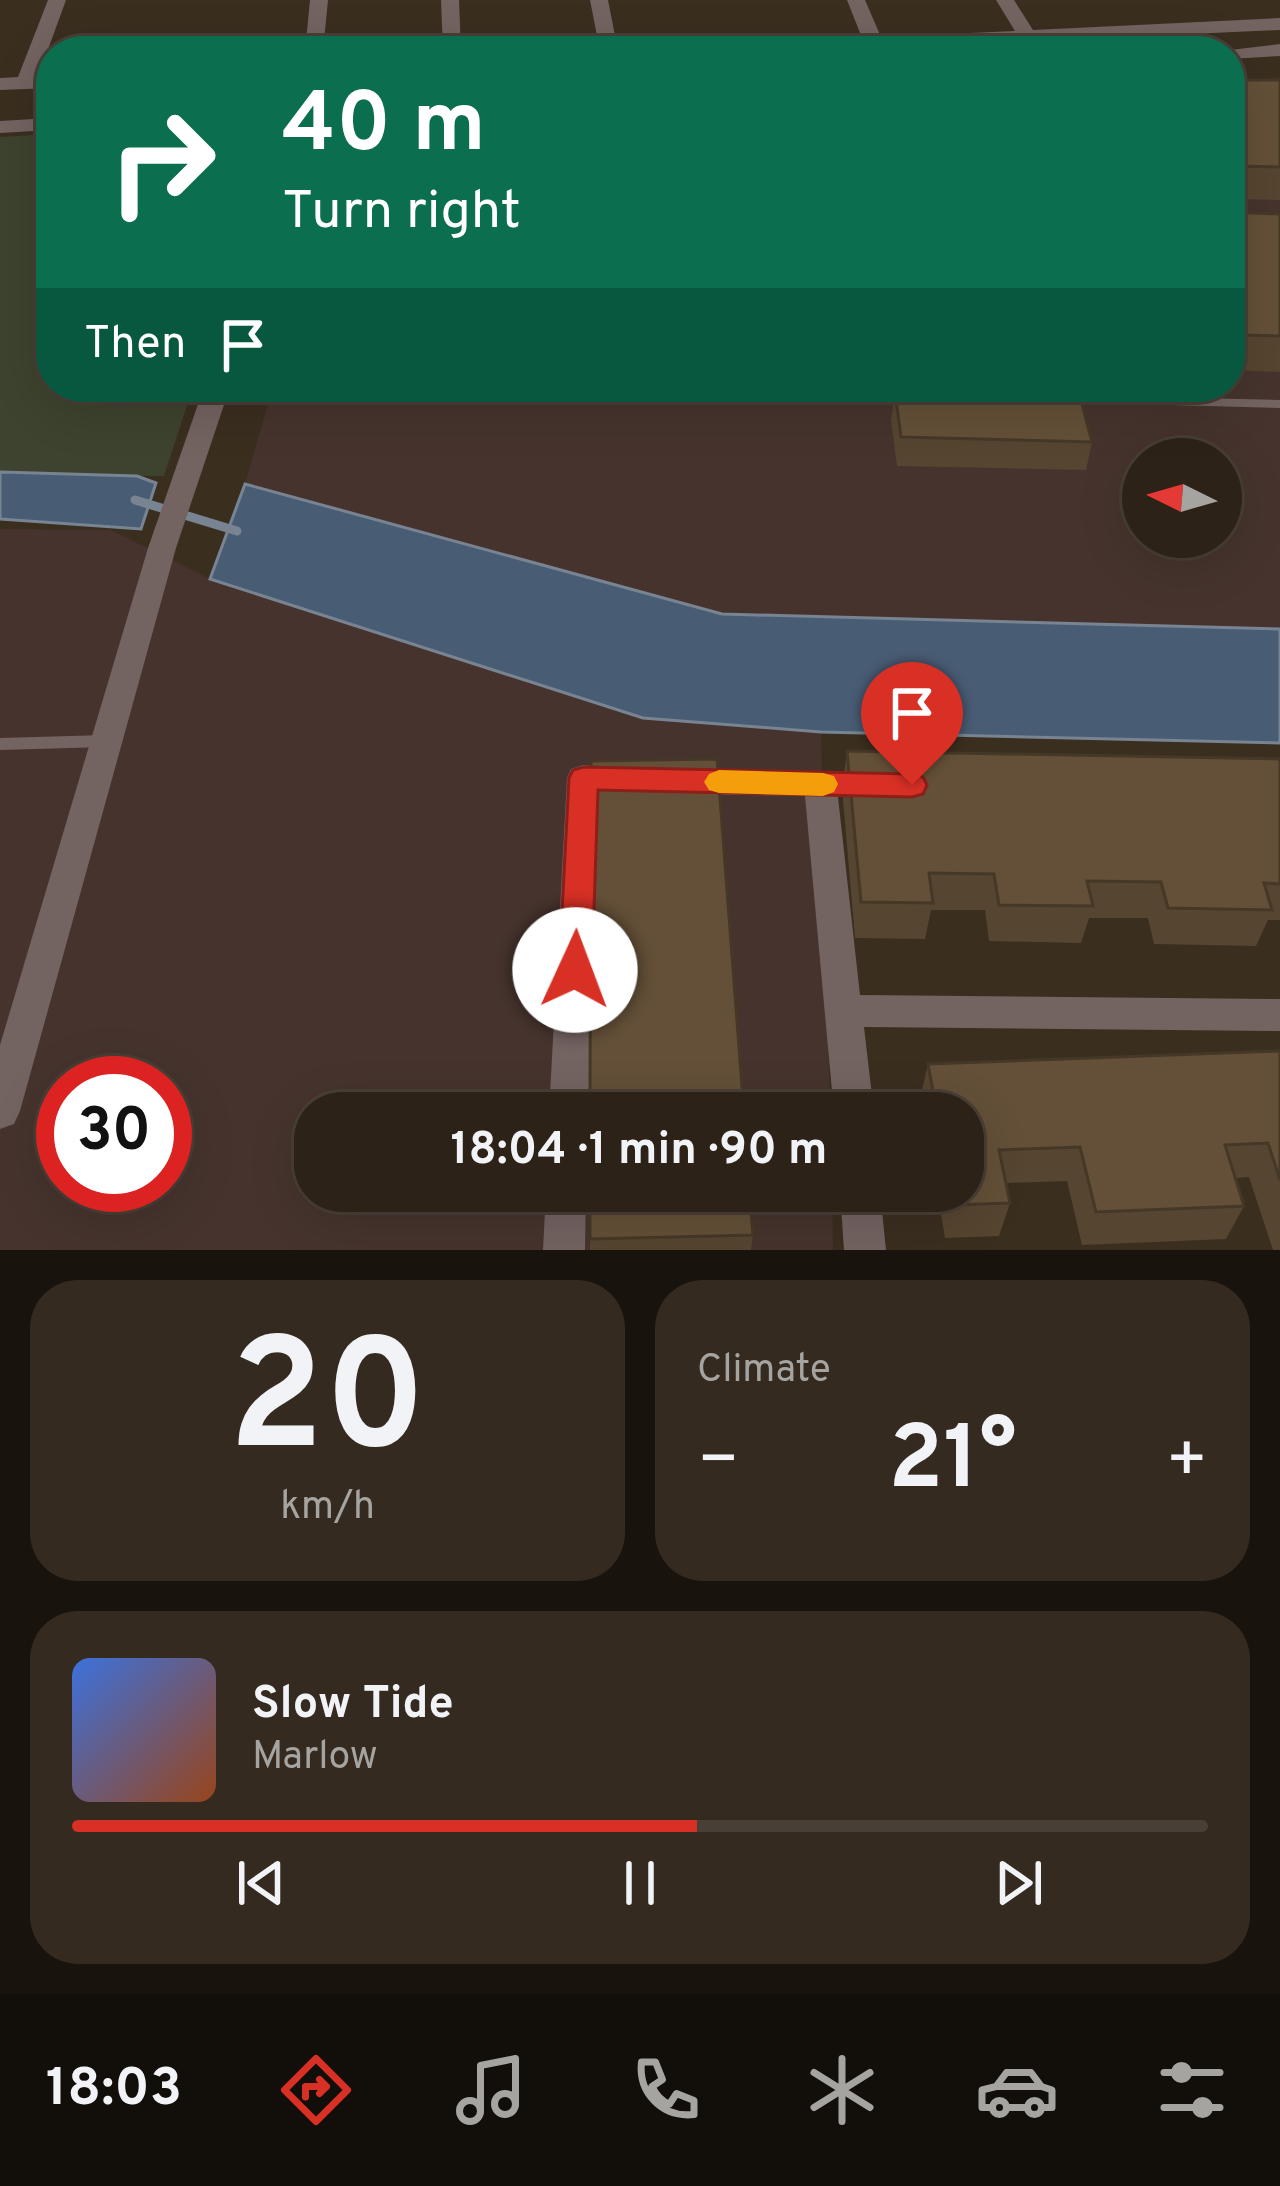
<!DOCTYPE html>
<html lang="en">
<head>
<meta charset="utf-8">
<style>
	body { margin:0; font-family:Overpass,sans-serif; background:#342a20; color:#f1f3f6; height:100vh; display:flex; flex-direction:column; font-size:45px; white-space:nowrap }
	* { box-sizing:border-box; margin:0 }
	p { font-size:39px; color:#a6a4a1 }
	.icon { flex:none; width:66px; height:66px; fill:none; stroke:currentColor; stroke-width:2; stroke-linecap:round; stroke-linejoin:round }
	.map { position:relative; height:1250px; overflow:hidden }
	.sheet { display:flex; flex-direction:column; gap:30px; padding:30px; background:#18130d; flex:1 }
	.sheet>* { flex:none }
	.top-card { position:absolute; left:36px; top:36px; width:1209px; height:366px; border-radius:48px; box-shadow:0 12px 48px #0002,0 0 0 3px #483f36; background:#0b6e4f; color:#fff; overflow:hidden }
	.needle { width:78px; rotate:275deg }
	.fabs { position:absolute; left:1122px; top:438px; display:grid; gap:24px }
	.fabs a { display:grid; place-items:center; width:120px; height:120px; border-radius:50%; background:#2c2217; box-shadow:0 12px 48px #0002,0 0 0 3px #483f36; font-size:60px }
	.speed { position:absolute; left:36px; top:1056px; display:flex; gap:24px; font-size:60px; font-weight:700; text-align:center }
	.speed>* { display:grid; place-content:center; width:156px; height:156px; border-radius:50%; background:#2c2217; box-shadow:0 12px 48px #0002,0 0 0 3px #483f36; line-height:1 }
	.speed .limit { border:18px solid #d22; background:#fff; color:#111 }
	.pin { position:absolute; display:grid; place-items:center; width:102px; height:102px; color:#fff; margin:-123px -51px; border-radius:50% 50% 50% 0; rotate:-45deg; box-shadow:0 0 12px #0007 }
	.pin .icon { rotate:45deg }
	.me { position:absolute; width:132px; margin:-66px; rotate:2deg; stroke-linejoin:round; filter:drop-shadow(0 0 9px #0008) }
	.turn { display:flex; align-items:center; gap:42px; height:252px; padding:0 48px; font-size:54px }
	.turn .icon { width:156px; height:156px; stroke-width:2.5 }
	.turn b { display:block; font-size:84px; line-height:102px }
	.then { display:flex; align-items:center; height:114px; padding:0 48px; background:#0003; gap:24px; font-size:45px }
	.big { font-size:90px; font-weight:700; line-height:1.1 }
	.sheet .tile { flex:1; display:flex; flex-direction:column; justify-content:center; gap:18px; min-width:0; padding:0 42px; border-radius:48px; background:#342a20 }
	.sheet .dial { align-items:center; gap:0 }
	.dial b { font-size:156px; line-height:1 }
	.song { display:flex; align-items:center; gap:36px }
	.cover { width:144px; height:144px; border-radius:18px; background:linear-gradient(135deg,hsl(220 70% 55%),hsl(20 70% 35%)) }
	.played { height:12px; border-radius:6px; background:linear-gradient(90deg,#d93025 55%,#483f36 55%) }
	.keys { display:flex; justify-content:space-around; direction:ltr }
	.heat { display:flex; justify-content:space-between; align-items:center; font-size:66px; direction:ltr }
	.sheet .tiles { flex:1; display:grid; gap:30px; grid-template-columns:1fr 1fr }
	.tile:last-child { grid-column:span 2 }
	.trip { position:absolute; left:294px; top:1092px; width:690px; height:120px; border-radius:48px; background:#2c2217; box-shadow:0 12px 48px #0002,0 0 0 3px #483f36; font-weight:700; line-height:120px; text-align:center }
	.dock { display:flex; height:192px; justify-content:space-around; align-items:center; background:#120e09; color:#a6a4a1 }
	.dock .icon { width:84px; height:84px }
	.dock .selected { color:#d93025 }
	.dock b { font-size:54px; color:#f1f3f6 }
	.map>svg:first-child { display:block }
	.industrial { fill:#46332d; fill-rule:evenodd }
	.green { fill:#3d432e }
	.water { fill:#485c74; stroke:#788492; stroke-width:3 }
	.lines { fill:none; stroke-linecap:round; stroke-linejoin:round }
	.stream { stroke:#788492; stroke-width:9 }
	.service { fill:#736361; fill-rule:evenodd }
	.minor { fill:#736361; fill-rule:evenodd }
	.tertiary { fill:#736361; fill-rule:evenodd }
	.wall { fill:#564530 }
	.building { fill:#645038; stroke:#463827; stroke-width:3 }
	.route { fill:#d93025; stroke:#8d1f18; stroke-width:3 }
	.slow { fill:#f59e0b }
</style>
</head>
<body>
<div class="map">
<svg width="1280" height="1250" viewBox="0 0 1280 1250">
	<rect width="100%" height="100%" fill="#3a2e1f"/>
	<!-- industrial -->
	<path class="industrial" d="M1280 78V629L722 614 245 484 273 387H1230V81ZM1143 459H1221V537H1143Z
		M0 529 111 530 210 579 643 718 821 732 830 1113H315V1191H832L833 1250H0ZM63 1083H165V1185H63Z"/>
	<!-- green -->
	<path class="green" d="M51 134V387H193L164 476 0 475V137Z"/>
	<!-- water -->
	<path class="water" d="M0 472 137 476 156 483 141 529 0 519Z
		M245 484 722 614 1280 629V743L821 732 643 718 210 579Z"/>
	<g class="lines">
		<!-- stream -->
		<path class="stream" d="M135 500 237 531"/>
		<!-- service -->
		<path class="service" d="M488 387H655L914 393 920 397 914 401 494 391Z
			M1064 395 1280 400V408L1059 402 1058 399Z
			M105 735 111 737 113 741 111 745 105 747 0 750V738Z"/>
		<!-- minor -->
		<path class="minor" d="M48 0H66L38 77 51 76V88L0 90V78L18 77Z
			M310 0H328L323 51H305Z
			M441 0H459L461 51H443Z
			M590 0H608L618 51H600Z
			M847 0H865L881 37 1015 31 996 0H1014L1033 30 1280 18V30L822 51H691L700 45 862 38Z
			M204 387H230L176 548 20 1111 14 1124 0 1129V1045L148 548Z
			M583 765 644 770 648 779 644 788 599 791 589 1113H549L567 778 571 769Z
			M680 768 896 776 901 785 896 794 838 797 860 995 1280 999V1031L864 1027 874 1113H834L805 796 680 794 668 790 664 781 668 772Z
			M546 1191H586L585 1250H543Z
			M840 1191H880L886 1250H844Z"/>
		<!-- tertiary -->
		<path class="tertiary" d="M1280 44V56L1230 59V51H1222Z
			M51 118V130L0 133V121Z"/>
	</g>
	<!-- wall -->
	<path class="wall" d="M1230 80H1280V200L1230 199Z
		M1230 212 1280 214V372L1232 370 1230 364Z
		M895 392 1092 442 1086 470 897 466 891 420Z
		M847 751 1280 759V920H1268L1256 946 1154 944 1148 918H1089L1081 943 989 941 985 910H931L925 939 855 938 842 788Z
		M1280 1051V1250H1273L1249 1177 1235 1178 1244 1206 1226 1239 1082 1245 1067 1181 1006 1183 1010 1203 999 1236 945 1238 937 1191H963V1113H922L920 1099 928 1064Z
		M590 1191 753 1235 751 1250H590Z"/>
	<!-- building -->
	<path class="building" d="M1230 80H1280V167L1230 166Z
		M1230 212 1280 214V336L1243 335 1230 299Z
		M895 392 1080 396 1092 442 901 437Z
		M847 751 1280 759V884L1264 883 1272 910 1168 908 1161 882 1087 881 1093 906 999 905 994 874 929 873 933 903 861 902Z
		M717 759 744 1113H590L591 761Z
		M1280 1051V1180L1268 1143 1225 1145 1244 1206 1096 1212 1080 1147 999 1150 1010 1203 955 1205 952 1191H963V1113H937L928 1064Z
		M590 1191H749L753 1235 590 1239Z"/>
	<!-- route -->
	<path class="route" d="M584 767 912 774 923 777 927 785 923 794 912 797 598 790 592 970 587 980 575 984 564 980 559 970 569 778 573 770Z"/>
	<!-- slow -->
	<path class="slow" d="M719 770 823 773 834 776 838 784 834 792 823 796 719 793 709 790 704 782 709 774Z"/>
</svg>
<div class="fabs">
<a><svg class="needle" viewBox="-14 -14 28 28"><path d="M0-13l5 13h-10z" fill="#e53935"/><path d="M0 13l5-13h-10z" fill="#a6a4a1"/></svg></a>
</div>
<div class="speed"><div class="limit">30</div></div>
<div class="pin" style="left:912px;top:785px;background:#d93025"><svg class="icon" aria-label="arrive" viewBox="0 0 24 24"><path d="M6 21V4h12l-3 4 3 4H6"/></svg></div>
<svg class="me" style="left:575px;top:970px" viewBox="-20 -20 40 40"><circle r="19" fill="#fff"/><path d="M0-13L10 11 0 6-10 11z" fill="#d93025"/></svg>
<div class="trip">18:04 · 1 min · 90 m</div>
<div class="top-card">
<div class="turn"><svg class="icon" aria-label="right" viewBox="0 0 24 24"><path d="M7 20v-9h11M14 6l5 5-5 5"/></svg><div><b>40 m</b>Turn right</div></div>
<div class="then">Then<svg class="icon" aria-label="arrive" viewBox="0 0 24 24"><path d="M6 21V4h12l-3 4 3 4H6"/></svg></div>
</div>
</div>
<section class="sheet">
<div class="tiles">
<div class="tile dial"><b>20</b><p>km/h</p></div>
<div class="tile"><p>Climate</p>
<div class="heat"><a>−</a><b class="big">21°</b><a>+</a></div>
</div>
<div class="tile">
<div class="song"><i class="cover"></i><div><b>Slow Tide</b><p>Marlow</p></div></div>
<div class="played"></div>
<div class="keys"><svg class="icon" aria-label="previous" viewBox="0 0 24 24"><path d="M18 5L8 12l10 7zM5 5v14"/></svg><svg class="icon" aria-label="pause" viewBox="0 0 24 24"><path d="M8 5v14M16 5v14"/></svg><svg class="icon" aria-label="next" viewBox="0 0 24 24"><path d="M6 5l10 7-10 7zM19 5v14"/></svg></div>
</div>
</div>
</section>
<nav class="dock">
<b>18:03</b>
<svg class="icon selected" aria-label="directions" viewBox="0 0 24 24"><path d="M12 3l9 9-9 9-9-9zM9 14v-3h6M13 9l2 2-2 2"/></svg>
<svg class="icon" aria-label="music" viewBox="0 0 24 24"><path d="M9 18V5l10-2v13"/><circle cx="6" cy="18" r="3"/><circle cx="16" cy="16" r="3"/></svg>
<svg class="icon" aria-label="phone" viewBox="0 0 24 24"><path d="M5 4h4l2 5-3 2q2 4 5 5l2-3 5 2v4C11 20 4 13 5 4z"/></svg>
<svg class="icon" aria-label="climate" viewBox="0 0 24 24"><path d="M12 3v18M4 7l16 10M4 17L20 7"/></svg>
<svg class="icon" aria-label="car" viewBox="0 0 24 24"><path d="M5 17H2v-5l4-1 3-4h7l3 4 3 1v5h-3M9 17h6M6 11h13"/><circle cx="7" cy="17" r="2"/><circle cx="17" cy="17" r="2"/></svg>
<svg class="icon" aria-label="filters" viewBox="0 0 24 24"><path d="M4 7h16M4 17h16"/><circle cx="9" cy="7" r="2"/><circle cx="15" cy="17" r="2"/></svg>
</nav>
</body>
</html>
